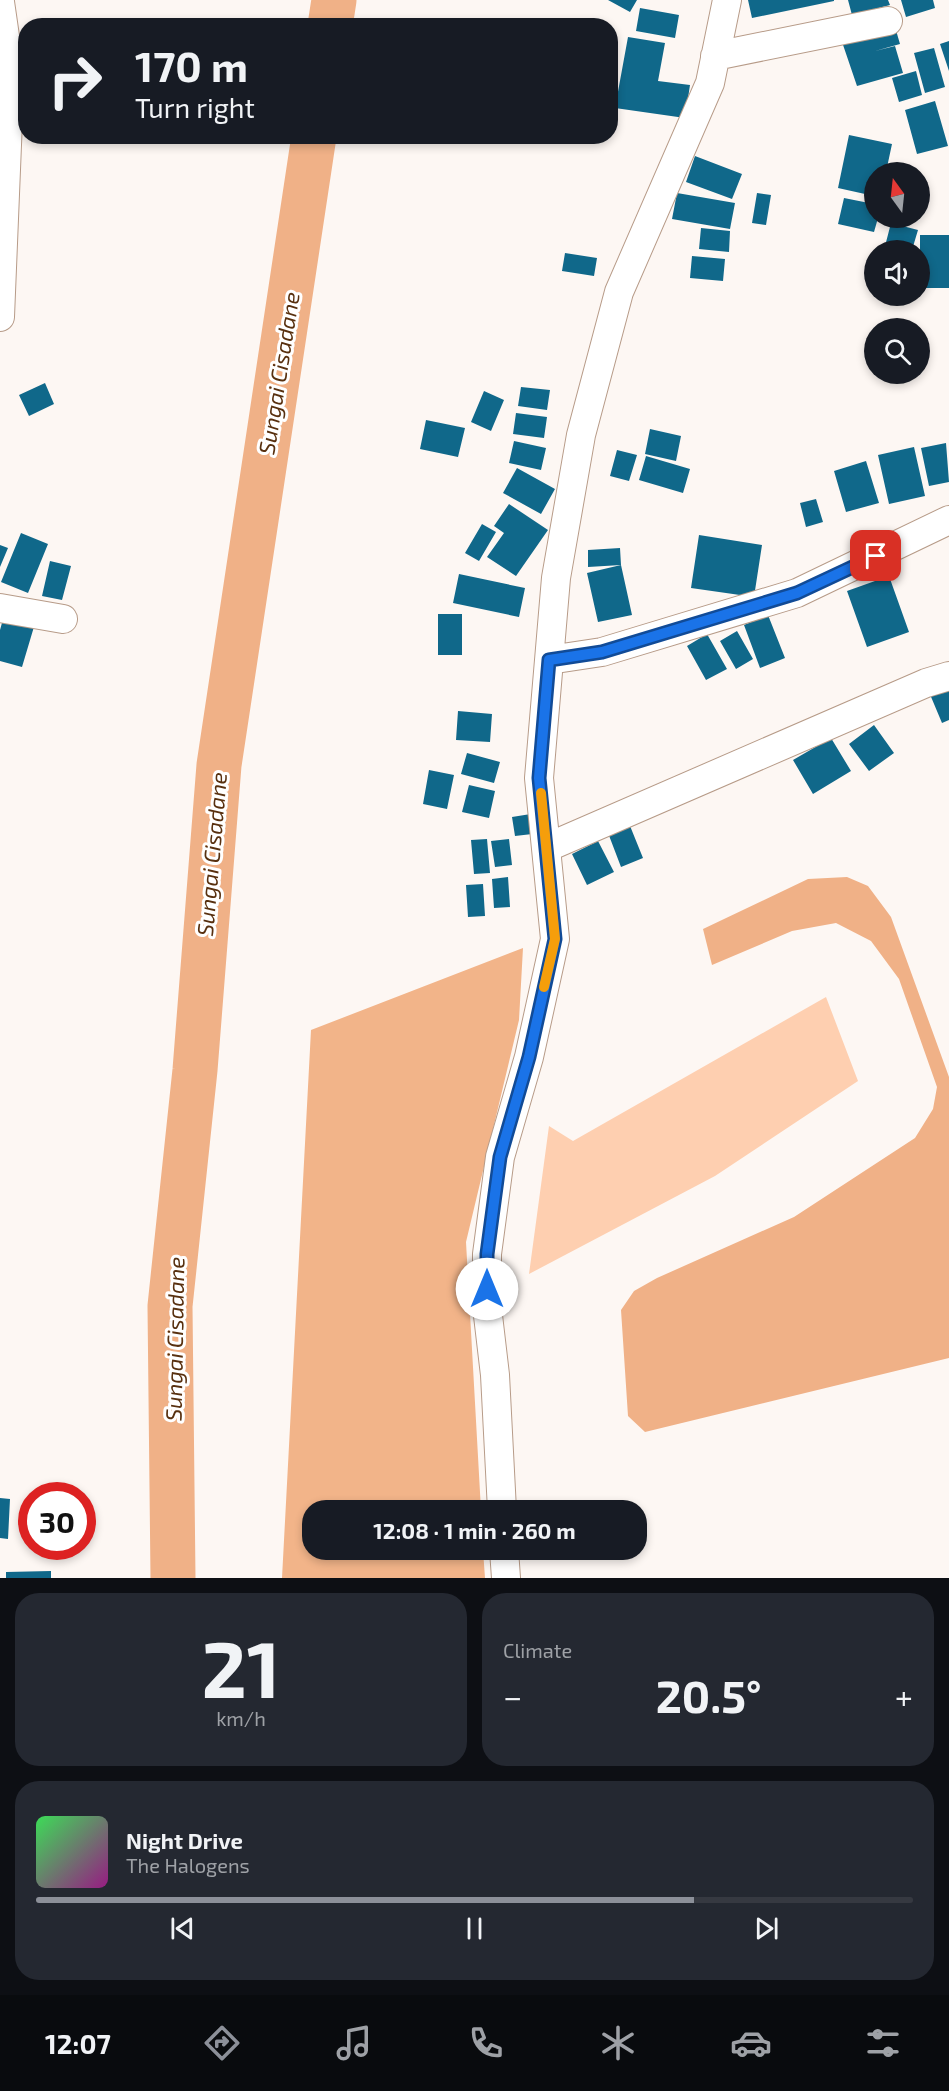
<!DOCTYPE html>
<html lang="en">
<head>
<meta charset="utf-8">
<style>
	body { margin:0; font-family:"Exo 2",sans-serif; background:#242831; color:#f1f3f6; height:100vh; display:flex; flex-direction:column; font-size:22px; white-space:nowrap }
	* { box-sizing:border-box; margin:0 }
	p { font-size:20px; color:#9ea1a6 }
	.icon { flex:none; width:33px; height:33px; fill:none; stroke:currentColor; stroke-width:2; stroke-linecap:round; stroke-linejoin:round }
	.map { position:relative; height:1578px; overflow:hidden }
	.side { display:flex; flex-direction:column; gap:15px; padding:15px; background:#0d0f14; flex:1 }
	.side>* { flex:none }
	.hud { position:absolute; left:18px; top:18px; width:600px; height:126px; border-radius:24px; box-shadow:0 3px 9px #0003; background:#171b24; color:#f1f3f6; overflow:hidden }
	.needle { width:39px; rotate:345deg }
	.buttons { position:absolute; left:864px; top:162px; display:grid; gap:12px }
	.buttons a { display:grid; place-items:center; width:66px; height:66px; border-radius:50%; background:#171b24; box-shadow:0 3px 9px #0003; font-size:30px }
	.speed { position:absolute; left:18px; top:1482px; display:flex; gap:12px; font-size:30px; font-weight:700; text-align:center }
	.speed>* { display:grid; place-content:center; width:78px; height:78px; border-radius:50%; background:#171b24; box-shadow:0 3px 9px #0003; line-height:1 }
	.speed .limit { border:9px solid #d22; background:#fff; color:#111 }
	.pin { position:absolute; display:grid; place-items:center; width:51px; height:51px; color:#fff; margin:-26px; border-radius:12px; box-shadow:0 3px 9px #0006 }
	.me { position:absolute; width:66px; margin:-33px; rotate:0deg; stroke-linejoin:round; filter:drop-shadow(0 0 4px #0008) }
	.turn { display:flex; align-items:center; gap:21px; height:126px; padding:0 18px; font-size:27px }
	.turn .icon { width:78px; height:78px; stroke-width:2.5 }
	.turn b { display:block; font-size:42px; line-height:51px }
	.big { font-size:45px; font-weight:700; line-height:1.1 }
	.side .card { flex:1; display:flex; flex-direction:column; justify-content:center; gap:9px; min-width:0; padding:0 21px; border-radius:24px; background:#242831 }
	.side .dial { align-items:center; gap:0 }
	.dial b { font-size:78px; line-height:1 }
	.song { display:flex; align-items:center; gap:18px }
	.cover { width:72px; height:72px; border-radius:9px; background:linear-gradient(135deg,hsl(130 70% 55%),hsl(310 70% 35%)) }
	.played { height:6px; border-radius:3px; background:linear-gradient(90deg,#8c9099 75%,#363941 75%) }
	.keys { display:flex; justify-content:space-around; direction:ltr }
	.heat { display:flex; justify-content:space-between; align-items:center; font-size:33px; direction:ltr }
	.side .tiles { flex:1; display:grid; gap:15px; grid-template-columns:1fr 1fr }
	.card:last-child { grid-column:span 2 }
	.trip { position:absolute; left:302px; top:1500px; width:345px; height:60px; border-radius:24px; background:#171b24; box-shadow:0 3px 9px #0003; font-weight:700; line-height:60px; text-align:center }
	.tabs { display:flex; height:96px; justify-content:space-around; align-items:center; background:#090b0e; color:#9ea1a6 }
	.tabs .icon { width:42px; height:42px }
	.tabs .on { color:#8c9099 }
	.tabs b { font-size:27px; color:#f1f3f6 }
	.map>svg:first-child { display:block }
	.green { fill:#fecfb0 }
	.forest { fill:#f2b489 }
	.water { fill:#f0b187 }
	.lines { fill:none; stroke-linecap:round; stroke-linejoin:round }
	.river { stroke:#f0b187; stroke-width:45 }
	.building { fill:#10688a }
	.minor-casing { stroke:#b79b88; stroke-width:30 }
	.minor { stroke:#fff; stroke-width:28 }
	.route-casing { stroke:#114b97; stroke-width:15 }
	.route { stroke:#1a73e8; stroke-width:10 }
	.slow { stroke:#f59e0b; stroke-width:10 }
	.labels { text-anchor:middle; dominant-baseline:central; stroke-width:6; stroke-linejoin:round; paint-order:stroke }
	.water-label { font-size:22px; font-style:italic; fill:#58300f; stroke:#fff }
</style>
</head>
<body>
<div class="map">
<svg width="949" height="1578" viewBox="0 0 949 1578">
	<rect width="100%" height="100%" fill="#fdf7f3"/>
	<!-- green -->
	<path class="green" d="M826 997 858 1081 715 1176 529 1274 549 1126 573 1141Z"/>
	<!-- forest -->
	<path class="forest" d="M523 948 519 1020 466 1242 481 1510H312V1550H483L485 1578H282L311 1030Z"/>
	<!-- water -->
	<path class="water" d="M847 877 868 886 891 917 949 1077V1358L645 1432 628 1416 621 1310 634 1291 657 1278 794 1217 915 1138 933 1109 937 1087 899 979 871 941 836 923 792 931 712 965 703 929 808 879Z"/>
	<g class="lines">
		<!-- river -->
		<path class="river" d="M330 26 334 0
			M173 1578 170 1306 195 1070 219 765 314 136"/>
	</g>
	<!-- building -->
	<path class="building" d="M608 0H637L630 12Z
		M748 0H834V1L752 18Z
		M848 0H888L890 5 852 15Z
		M901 0H933L935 8 906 17Z
		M640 8 679 15 675 38 636 31Z
		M893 20 900 44 875 51 895 46 903 73 857 86 840 36Z
		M628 37 665 43 658 81 690 85 685 118 615 108Z
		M949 41V71L940 44Z
		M934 48 945 87 925 93 914 53Z
		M916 71 922 95 899 102 892 78Z
		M935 101 948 146 917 154 905 110Z
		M849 135 892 144 886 172H874V196L838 188Z
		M695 156 742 174 732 199 686 182Z
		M677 193 735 203 730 229 672 219Z
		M757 193 771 195 766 225 752 223Z
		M844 198 874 204V218H878L874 232 838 224Z
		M891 223 918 230 912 250H884Z
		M701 228 730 231 729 252 699 249Z
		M920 235H949V288H920Z
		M565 253 597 258 594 276 562 271Z
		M692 256 725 259 723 281 690 278Z
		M45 383 54 404 29 416 19 395Z
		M521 387 550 390 547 410 518 406Z
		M484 391 504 400 491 431 471 422Z
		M516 413 547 417 544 438 513 434Z
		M426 420 465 428 458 457 420 449Z
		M650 429 681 436 676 461 645 454Z
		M514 441 546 448 541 470 509 463Z
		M946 443 949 482 929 486 921 448Z
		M914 447 925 496 889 504 878 455Z
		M617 450 637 455 629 481 610 476Z
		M646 456 690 469 683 493 639 480Z
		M866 461 879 503 846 512 834 471Z
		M517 468 555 489 541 514 503 493Z
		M816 499 823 522 806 527 800 503Z
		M509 504 548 530 516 576 487 557 504 533 494 526Z
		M482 524 496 532 479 561 465 553Z
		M21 533 48 544 28 593 1 582Z
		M699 535 762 545 754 597 691 588Z
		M0 545 8 548 0 567Z
		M620 548 621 565 588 567V550Z
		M50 561 71 566 62 600 42 596Z
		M621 565 632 615 598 622 587 573Z
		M459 574 525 588 519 617 453 603Z
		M889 576 909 632 867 647 847 591Z
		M5 612 36 620 22 667 0 661V630Z
		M438 614H462V655H438Z
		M768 615 785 658 760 668 744 625Z
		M737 631 753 659 736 669 720 641Z
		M707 634 727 669 706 680 687 646Z
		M949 684V720L942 723 929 692Z
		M458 711 492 714 490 742 456 740Z
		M874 725 894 753 869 771 849 744Z
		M831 738 851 771 813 794 793 760Z
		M467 753 500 762 494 783 461 774Z
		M429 770 454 775 447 809 423 804Z
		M469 785 495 791 489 818 462 812Z
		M537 813 541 833 515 836 512 817Z
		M626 816 643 858 621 867 605 825Z
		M487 839 490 873 474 874 471 840Z
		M509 839 512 865 495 867 491 841Z
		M598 841 614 872 587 885 572 854Z
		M508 877 510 907 494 908 492 879Z
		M483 884 485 916 468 917 466 885Z
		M0 1498 10 1499 8 1539 0 1538Z
		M51 1571V1578H6V1572Z"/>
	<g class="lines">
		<defs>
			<path id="minor" d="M0 2 10 71 0 317
				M715 56 888 21
				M0 608 63 619
				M549 660 602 652 797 593 949 520
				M546 848 926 683 949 676
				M502 1510 495 1375 487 1307V1254L500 1157 529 1057 555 939 539 778 556 578 581 435 619 292 710 83 727 0
				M504 1550 506 1578"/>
		</defs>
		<!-- minor casing -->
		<use href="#minor" class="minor-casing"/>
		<!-- minor -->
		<use href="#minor" class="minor"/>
	</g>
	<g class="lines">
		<defs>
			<path id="route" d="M487 1289V1254L500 1157 529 1057 555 939 539 778 549 660 602 652 797 593 876 556"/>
		</defs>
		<!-- route casing -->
		<use href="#route" class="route-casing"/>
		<!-- route -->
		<use href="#route" class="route"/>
		<!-- slow -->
		<path class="slow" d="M541 793 555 939 544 987"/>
	</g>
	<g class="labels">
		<!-- water labels -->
		<g class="water-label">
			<text transform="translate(278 373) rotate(-81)">Sungai Cisadane</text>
			<text transform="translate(211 854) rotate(-85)">Sungai Cisadane</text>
			<text transform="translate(174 1339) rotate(-89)">Sungai Cisadane</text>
		</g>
	</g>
</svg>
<div class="buttons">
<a><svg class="needle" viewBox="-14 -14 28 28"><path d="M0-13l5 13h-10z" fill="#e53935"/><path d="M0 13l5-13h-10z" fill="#9ea1a6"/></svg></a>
<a><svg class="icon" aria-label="sound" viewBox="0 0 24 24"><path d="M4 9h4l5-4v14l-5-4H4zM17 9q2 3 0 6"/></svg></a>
<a><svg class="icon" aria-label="search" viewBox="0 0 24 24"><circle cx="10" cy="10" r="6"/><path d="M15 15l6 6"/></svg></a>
</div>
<div class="speed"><div class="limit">30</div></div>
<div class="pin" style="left:876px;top:556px;background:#d93025"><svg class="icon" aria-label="arrive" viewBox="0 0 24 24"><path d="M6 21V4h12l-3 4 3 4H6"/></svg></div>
<svg class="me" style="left:487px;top:1289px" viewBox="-20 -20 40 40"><circle r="19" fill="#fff"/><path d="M0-13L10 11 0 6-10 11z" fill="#1a73e8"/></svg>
<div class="trip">12:08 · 1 min · 260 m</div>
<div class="hud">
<div class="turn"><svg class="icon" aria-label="right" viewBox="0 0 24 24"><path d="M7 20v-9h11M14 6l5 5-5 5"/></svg><div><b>170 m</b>Turn right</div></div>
</div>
</div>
<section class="side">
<div class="tiles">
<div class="card dial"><b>21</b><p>km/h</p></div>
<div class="card"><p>Climate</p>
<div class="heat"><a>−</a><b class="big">20.5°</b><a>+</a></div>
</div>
<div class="card">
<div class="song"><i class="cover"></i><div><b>Night Drive</b><p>The Halogens</p></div></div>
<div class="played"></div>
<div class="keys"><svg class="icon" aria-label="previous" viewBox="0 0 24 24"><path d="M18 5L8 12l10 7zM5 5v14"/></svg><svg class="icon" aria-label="pause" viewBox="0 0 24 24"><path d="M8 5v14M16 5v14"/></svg><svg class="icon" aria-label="next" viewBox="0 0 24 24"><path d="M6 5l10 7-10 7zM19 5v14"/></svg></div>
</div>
</div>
</section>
<nav class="tabs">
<b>12:07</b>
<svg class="icon on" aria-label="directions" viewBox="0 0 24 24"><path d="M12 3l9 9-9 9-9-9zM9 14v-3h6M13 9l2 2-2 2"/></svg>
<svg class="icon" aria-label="music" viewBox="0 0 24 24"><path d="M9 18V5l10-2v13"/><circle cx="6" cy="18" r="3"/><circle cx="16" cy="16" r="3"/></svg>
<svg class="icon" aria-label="phone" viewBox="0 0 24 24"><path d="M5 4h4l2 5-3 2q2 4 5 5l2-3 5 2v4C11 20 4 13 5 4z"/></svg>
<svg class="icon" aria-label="climate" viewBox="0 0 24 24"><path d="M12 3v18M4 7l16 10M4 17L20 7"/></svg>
<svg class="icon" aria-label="car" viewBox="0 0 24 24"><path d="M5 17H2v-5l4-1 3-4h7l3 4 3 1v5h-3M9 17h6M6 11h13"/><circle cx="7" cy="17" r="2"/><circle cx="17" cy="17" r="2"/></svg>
<svg class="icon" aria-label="filters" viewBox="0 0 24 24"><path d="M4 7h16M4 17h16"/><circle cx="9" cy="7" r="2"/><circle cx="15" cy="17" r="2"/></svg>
</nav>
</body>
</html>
